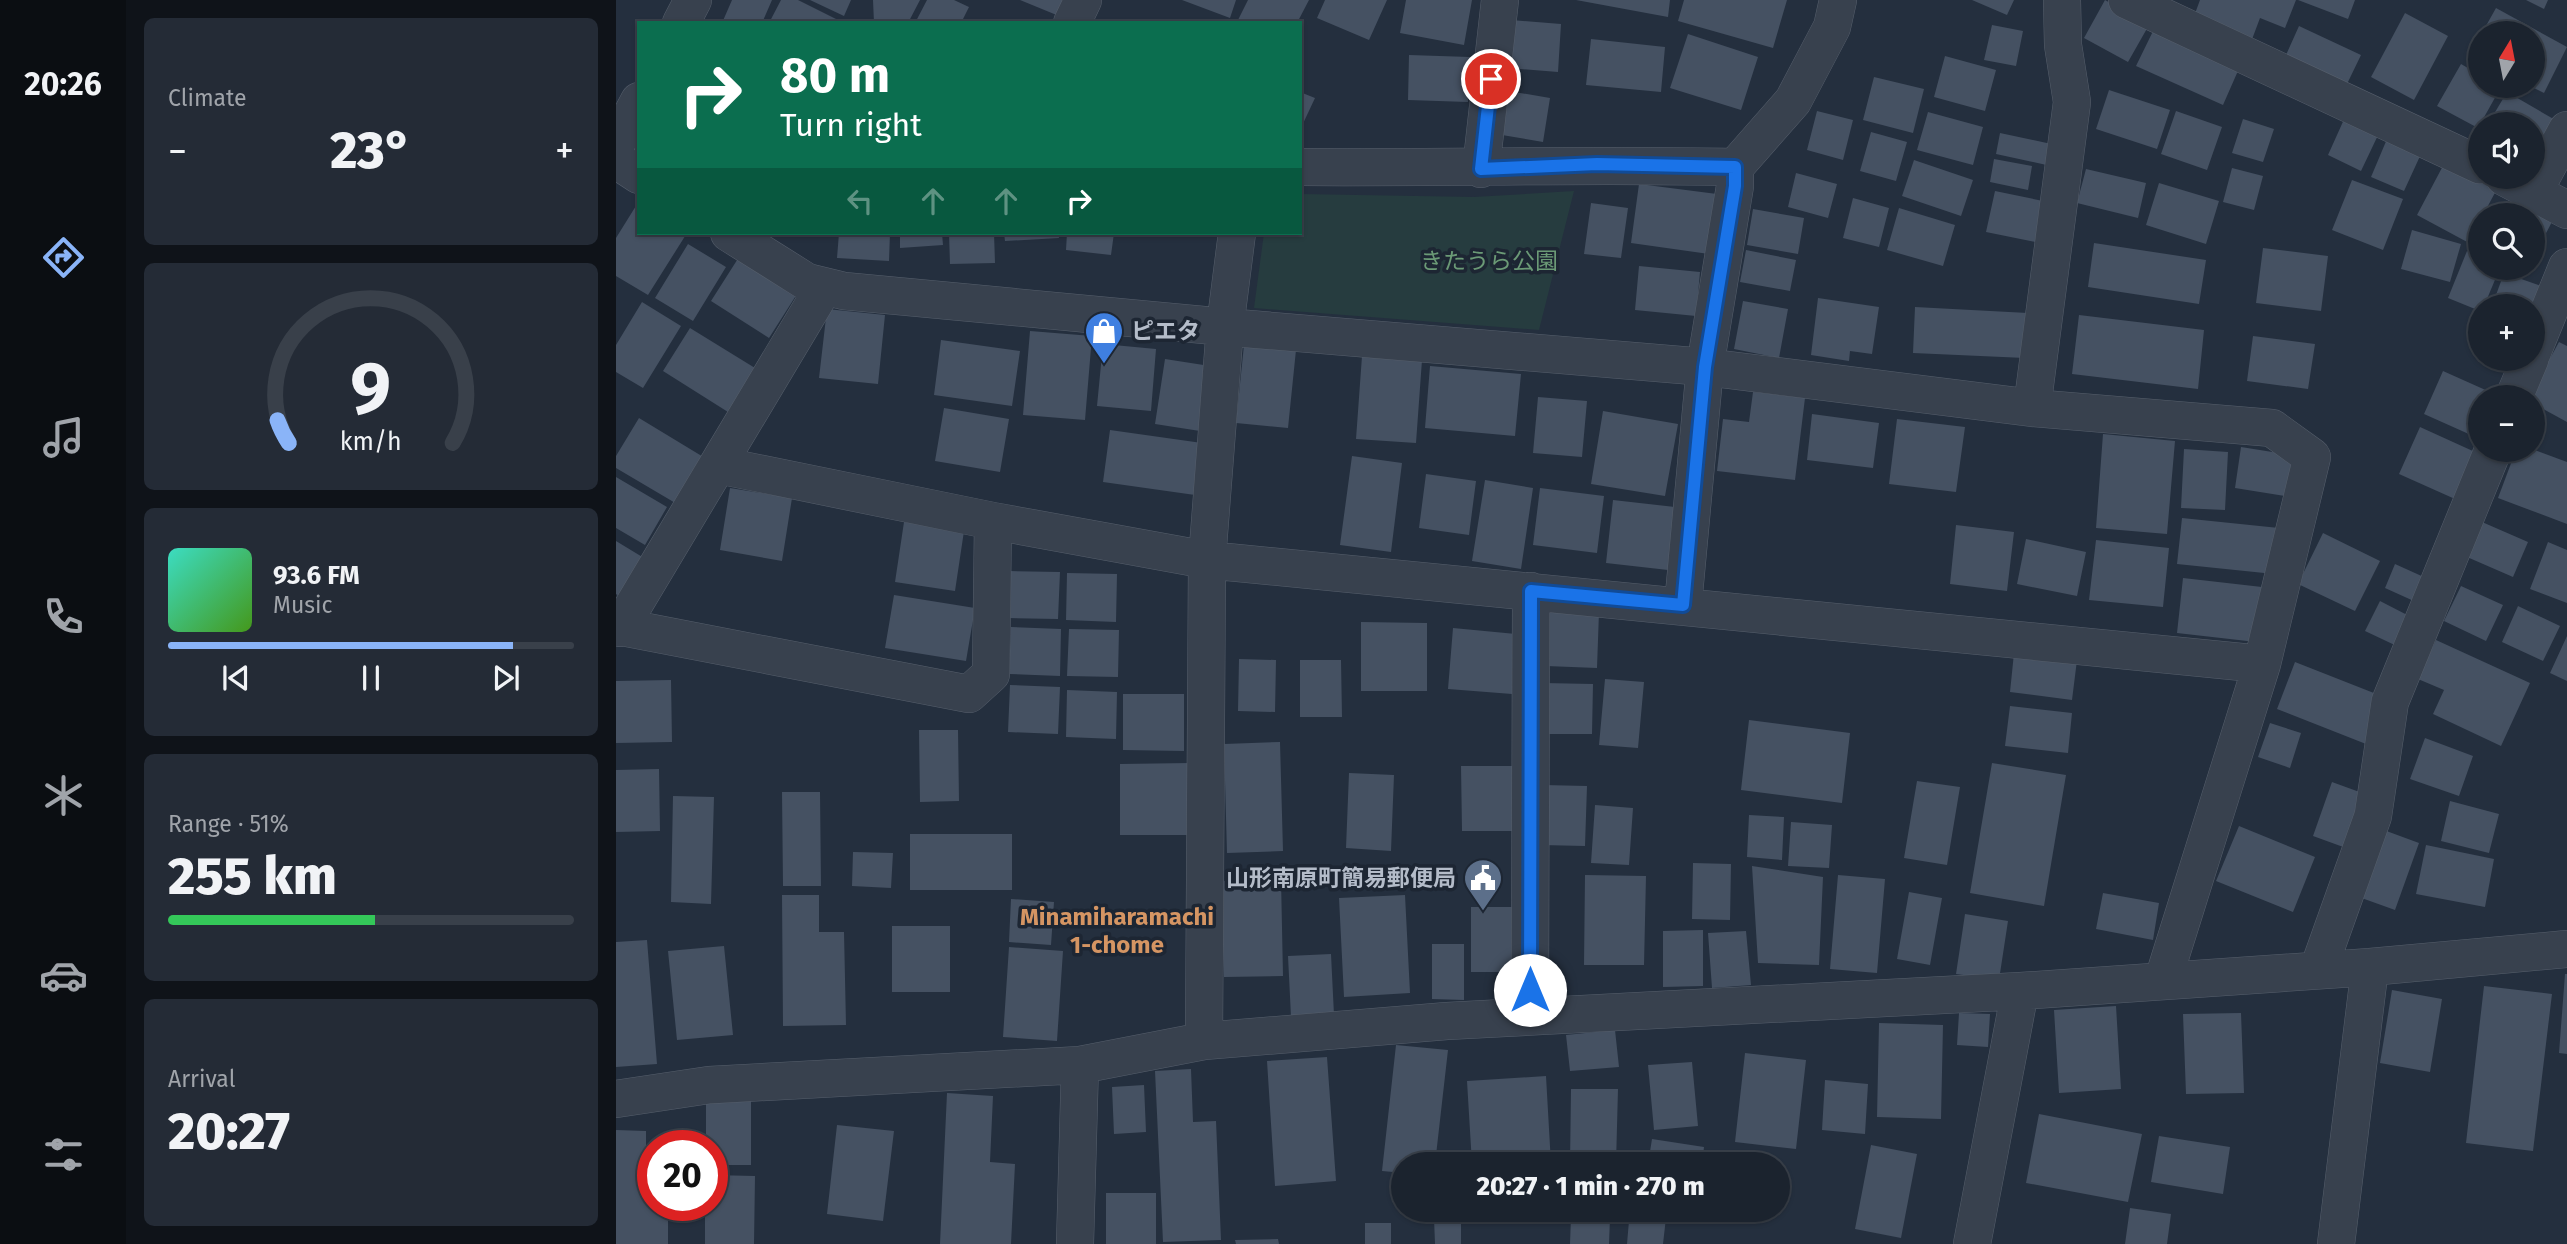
<!DOCTYPE html>
<html lang="en">
<head>
<meta charset="utf-8">
<style>
	body { margin:0; font-family:"Fira Sans","Noto Sans JP",sans-serif; background:#242b36; color:#f1f3f6; height:100vh; display:flex; flex-direction:column; font-size:26px; white-space:nowrap }
	* { box-sizing:border-box; margin:0 }
	p { font-size:23px; color:#a0a4aa }
	.icon { flex:none; width:38px; height:38px; fill:none; stroke:currentColor; stroke-width:2; stroke-linecap:round; stroke-linejoin:round }
	.map { position:relative; flex:1; overflow:hidden }
	.drawer { display:flex; flex-direction:column; gap:18px; padding:18px; background:#0f1319; width:490px }
	.drawer>* { flex:none }
	.banner { position:absolute; left:21px; top:21px; width:665px; height:214px; border-radius:0px; box-shadow:0 2px 5px #0004,0 0 0 2px #39404a; background:#0b6e4f; color:#fff; overflow:hidden }
	.needle { width:46px; rotate:10deg }
	.controls { position:absolute; left:1852px; top:21px; display:grid; gap:14px }
	.controls a { display:grid; place-items:center; width:77px; height:77px; border-radius:50%; background:#1b232e; box-shadow:0 2px 5px #0004,0 0 0 2px #39404a; font-size:35px }
	.speed { position:absolute; left:21px; top:1130px; display:flex; gap:14px; font-size:35px; font-weight:700; text-align:center }
	.speed>* { display:grid; place-content:center; width:91px; height:91px; border-radius:50%; background:#1b232e; box-shadow:0 2px 5px #0004,0 0 0 2px #39404a; line-height:1 }
	.speed .limit { border:10px solid #d22; background:#fff; color:#111 }
	.pin { position:absolute; display:grid; place-items:center; width:60px; height:60px; color:#fff; margin:-30px; border:4px solid #fff; border-radius:50%; box-shadow:0 2px 7px #0007 }
	.me { position:absolute; width:77px; margin:-38px; rotate:0deg; stroke-linejoin:round; filter:drop-shadow(0 0 5px #0008) }
	.turn { display:flex; align-items:center; gap:24px; height:147px; padding:0 28px; font-size:32px }
	.turn .icon { width:91px; height:91px; stroke-width:2.5 }
	.turn b { display:block; font-size:49px; line-height:60px }
	.lanes { display:flex; align-items:center; height:66px; padding:0 28px; background:#0003; justify-content:center; gap:35px; direction:ltr }
	.lanes .off { opacity:.35 }
	.big { font-size:52px; font-weight:800; line-height:1.1 }
	.drawer .widget { flex:1; display:flex; flex-direction:column; justify-content:center; gap:10px; min-width:0; padding:0 24px; border-radius:10px; background:#242b36 }
	.drawer .dial { align-items:center; gap:0 }
	.dial svg { height:182px; overflow:visible; fill:none; stroke:#39404a; stroke-width:7; stroke-linecap:round; text-anchor:middle }
	.dial text { fill:#f1f3f6; stroke:none }
	.song { display:flex; align-items:center; gap:21px }
	.cover { width:84px; height:84px; border-radius:10px; background:linear-gradient(135deg,hsl(170 70% 55%),hsl(100 70% 35%)) }
	.played { height:7px; border-radius:4px; background:linear-gradient(90deg,#8ab4f8 85%,#39404a 85%) }
	.keys { display:flex; justify-content:space-around; direction:ltr }
	.heat { display:flex; justify-content:space-between; align-items:center; font-size:38px; direction:ltr }
	.charge { height:10px; border-radius:5px; background:linear-gradient(90deg,#34c759 51%,#39404a 0) }
	.trip { position:absolute; left:775px; top:1152px; width:399px; height:70px; border-radius:35px; background:#1b232e; box-shadow:0 2px 5px #0004,0 0 0 2px #39404a; font-weight:800; line-height:70px; text-align:center }
	main { display:flex; flex:1; min-height:0 }
	.tab-bar { display:flex; flex-direction:column; width:126px; justify-content:space-around; align-items:center; background:#0b0e12; color:#a0a4aa }
	.tab-bar .icon { width:49px; height:49px }
	.tab-bar .on { color:#8ab4f8 }
	.tab-bar b { font-size:32px; color:#f1f3f6 }
	.map>svg:first-child { display:block }
	.green { fill:#263c3f }
	.building { fill:#455162 }
	.lines { fill:none; stroke-linecap:round; stroke-linejoin:round }
	.minor-casing { stroke:#565f6c; stroke-width:38 }
	.minor { stroke:#38414e; stroke-width:37 }
	.route-casing { stroke:#114b97; stroke-width:18 }
	.route { stroke:#1a73e8; stroke-width:12 }
	.labels { text-anchor:middle; dominant-baseline:central; stroke-width:7; stroke-linejoin:round; paint-order:stroke }
	.park-label { font-size:23px; fill:#6b9a76; stroke:#1d2633 }
	.poi-label { font-size:23px; font-weight:bold; fill:#b4bcc9; stroke:#1d2633; text-anchor:start }
	.neighbourhood-label { font-size:24px; font-weight:bold; fill:#d59563; stroke:#1d2633 }
</style>
</head>
<body>
<main>
<nav class="tab-bar">
<b>20:26</b>
<svg class="icon on" aria-label="directions" viewBox="0 0 24 24"><path d="M12 3l9 9-9 9-9-9zM9 14v-3h6M13 9l2 2-2 2"/></svg>
<svg class="icon" aria-label="music" viewBox="0 0 24 24"><path d="M9 18V5l10-2v13"/><circle cx="6" cy="18" r="3"/><circle cx="16" cy="16" r="3"/></svg>
<svg class="icon" aria-label="phone" viewBox="0 0 24 24"><path d="M5 4h4l2 5-3 2q2 4 5 5l2-3 5 2v4C11 20 4 13 5 4z"/></svg>
<svg class="icon" aria-label="climate" viewBox="0 0 24 24"><path d="M12 3v18M4 7l16 10M4 17L20 7"/></svg>
<svg class="icon" aria-label="car" viewBox="0 0 24 24"><path d="M5 17H2v-5l4-1 3-4h7l3 4 3 1v5h-3M9 17h6M6 11h13"/><circle cx="7" cy="17" r="2"/><circle cx="17" cy="17" r="2"/></svg>
<svg class="icon" aria-label="filters" viewBox="0 0 24 24"><path d="M4 7h16M4 17h16"/><circle cx="9" cy="7" r="2"/><circle cx="15" cy="17" r="2"/></svg>
</nav>
<section class="drawer">
<div class="widget"><p>Climate</p>
<div class="heat"><a>−</a><b class="big">23°</b><a>+</a></div>
</div>
<div class="widget dial"><svg viewBox="0 0 100 80">
<path d="M14 69A42 42 0 1 1 86 69"/>
<path d="M14 69A42 42 0 0 1 9 59" stroke="#8ab4f8"/>
<text x="50" y="56" font-size="32" font-weight="700">9</text>
<text x="50" y="72" font-size="11">km/h</text>
</svg></div>
<div class="widget">
<div class="song"><i class="cover"></i><div><b>93.6 FM</b><p>Music</p></div></div>
<div class="played"></div>
<div class="keys"><svg class="icon" aria-label="previous" viewBox="0 0 24 24"><path d="M18 5L8 12l10 7zM5 5v14"/></svg><svg class="icon" aria-label="pause" viewBox="0 0 24 24"><path d="M8 5v14M16 5v14"/></svg><svg class="icon" aria-label="next" viewBox="0 0 24 24"><path d="M6 5l10 7-10 7zM19 5v14"/></svg></div>
</div>
<div class="widget"><p>Range · 51%</p><b class="big">255 km</b><div class="charge"></div></div>
<div class="widget"><p>Arrival</p><b class="big">20:27</b></div>
</section>
<div class="map">
<svg width="1951" height="1244" viewBox="0 0 1951 1244">
	<rect width="100%" height="100%" fill="#242f3e"/>
	<!-- green -->
	<path class="green" d="M958 191 923 330 638 308 648 233H684V194L858 197Z"/>
	<!-- building -->
	<path class="building" d="M116 0H156L146 23H106Z
		M165 0H182L228 23H153Z
		M194 0H235L228 16Z
		M257 0H304L292 23H258Z
		M311 0H338L353 7 345 23H299Z
		M404 0H450L443 16Z
		M566 0H620L614 18Z
		M632 0H693L681 23H623L621 22Z
		M709 0H771L753 40 701 18Z
		M790 0H856L848 45 784 33Z
		M960 0H1054L1052 17Z
		M1068 0H1171L1157 48 1062 21Z
		M1356 0H1398L1391 15Z
		M1489 0 1533 25 1512 62 1468 38Z
		M1584 0H1680L1669 28 1644 18 1635 42 1577 19Z
		M1682 0H1739L1732 19Z
		M1910 0H1932L1928 9Z
		M1880 8 1951 47 1928 93 1916 87V33H1866Z
		M1789 13 1832 36 1798 100 1755 77Z
		M895 20 945 24 942 72 892 68Z
		M1376 25 1407 31 1400 66 1368 60Z
		M1540 25 1625 64 1607 105 1520 66Z
		M1683 26 1745 55 1731 84 1670 55Z
		M1072 34 1142 57 1125 110 1054 88Z
		M1864 38V59L1855 54Z
		M975 39 1049 47 1045 92 970 85Z
		M793 55 854 57 852 102 792 100Z
		M1329 56 1380 70 1369 111 1318 97Z
		M1845 64 1864 75V86L1885 87 1862 128 1821 106Z
		M1258 77 1308 89 1297 133 1247 120Z
		M887 90 934 98 927 142 880 134Z
		M1493 90 1554 110 1541 149 1480 129Z
		M684 92 699 98 684 130Z
		M1891 92 1941 121 1916 163V124H1872Z
		M1201 111 1237 120 1227 160 1191 150Z
		M1560 111 1606 127 1591 170 1545 154Z
		M1312 112 1367 127 1357 165 1301 150Z
		M1730 115 1764 131 1745 171 1712 155Z
		M1627 119 1658 129 1647 162 1616 153Z
		M1255 132 1291 142 1280 181 1244 171Z
		M1384 133 1440 145 1435 166 1380 154Z
		M1771 139 1805 154 1788 191 1755 177Z
		M1378 159 1416 166 1412 190 1374 182Z
		M1298 160 1357 180 1345 216 1286 196Z
		M1829 162 1881 189 1867 215H1864V222L1853 243 1801 215Z
		M1616 168 1647 176 1638 210 1607 202Z
		M1470 169 1530 183 1522 218 1461 203Z
		M1180 173 1221 184 1212 218 1172 207Z
		M1736 180 1787 199 1767 250 1716 230Z
		M1543 183 1603 201 1590 244 1530 225Z
		M1023 184 1101 194 1093 254 1015 243Z
		M1379 191 1432 202 1424 243 1370 232Z
		M1237 198 1273 208 1263 247 1227 238Z
		M23 201V233H71L32 295 0 276V238Z
		M1906 201 1938 218 1916 260V215H1898Z
		M975 203 1012 208 1005 258 968 254Z
		M1283 208 1339 225 1327 266 1271 250Z
		M1137 209 1188 218 1182 254 1131 245Z
		M1796 230 1845 244 1834 282 1785 269Z
		M223 233H274L273 261 221 258Z
		M284 233H326L327 245 284 248Z
		M333 233H378L379 263 334 264Z
		M388 233H442L443 238 389 241Z
		M451 233H498L495 255 450 250Z
		M1478 243 1590 260 1583 304 1472 287Z
		M72 244 110 267 77 321 39 298Z
		M1647 248 1712 256 1705 311 1640 303Z
		M1130 250 1180 260 1174 291 1124 282Z
		M1851 251 1864 257V268H1884L1868 306H1864V311L1832 298Z
		M123 257 181 294 153 338 95 301Z
		M1023 266 1084 272 1080 316 1019 310Z
		M1888 273 1931 288 1916 306H1876Z
		M1202 298 1263 307 1256 354 1234 351 1233 361 1195 355Z
		M1127 301 1172 309 1163 358 1118 349Z
		M26 302 65 326 27 388 0 372V345Z
		M1299 307 1412 313 1409 358 1297 353Z
		M211 309 269 315 262 384 203 378Z
		M1463 315 1588 330 1582 389 1456 374Z
		M74 328 139 368 112 412 47 371Z
		M414 331 476 336 469 420 407 415Z
		M1637 336 1699 344 1692 389 1631 381Z
		M325 340 404 351 396 406 318 395Z
		M1943 342 1951 346V422L1916 403V397H1913Z
		M487 344 540 349 535 411 481 406Z
		M628 345 680 350 672 428 620 423Z
		M746 356 806 360 800 443 740 439Z
		M549 359 594 366 584 431 539 424Z
		M814 366 905 374 899 436 809 428Z
		M1827 371 1874 392 1872 397H1864V414L1855 435 1808 414Z
		M1137 392 1189 398 1179 480 1101 471 1107 419 1133 422Z
		M922 397 971 401 966 457 917 453Z
		M328 408 393 419 384 472 319 461Z
		M987 411 1062 424 1049 496 975 484Z
		M1196 414 1263 423 1257 468 1191 460Z
		M23 418 89 458 61 504 0 468V456Z
		M1281 419 1349 427 1340 492 1273 484Z
		M1804 427 1859 452 1839 499 1783 474Z
		M494 430 586 443 579 495 487 482Z
		M1487 434 1559 441 1551 534 1480 528Z
		M1625 447 1682 456 1675 497 1619 488Z
		M1568 449 1612 452 1609 510 1565 508Z
		M1916 449 1951 462V524L1882 498 1900 450Z
		M736 456 786 463 775 552 724 545Z
		M810 474 860 481 853 535 803 528Z
		M0 477 51 507 29 545 0 528Z
		M869 480 917 488 905 569 856 561Z
		M114 488 176 498 166 561 104 550Z
		M924 488 988 496 981 553 917 545Z
		M997 500 1059 507 1052 570 990 563Z
		M1566 518 1663 528 1658 574 1561 564Z
		M288 522 348 531 339 591 279 582Z
		M1866 522 1912 542 1897 577 1851 557Z
		M1340 525 1398 532 1391 591 1334 584Z
		M1707 533 1764 561 1739 611 1682 584Z
		M1410 539 1470 552 1461 596 1401 584Z
		M1480 540 1553 548 1547 607 1473 600Z
		M0 541 28 558 4 597 0 594Z
		M1932 542 1951 550V603L1914 589Z
		M1779 564 1810 578 1800 602 1769 588Z
		M393 571 444 572 442 619 392 618Z
		M451 573 501 574 500 622 450 620Z
		M1567 578 1646 587 1640 642 1561 633Z
		M1845 586 1887 605 1870 641 1828 621Z
		M278 595 359 608 350 661 269 648Z
		M1764 601 1799 619 1785 648 1749 631Z
		M1902 606 1944 626 1927 661 1886 642Z
		M932 610 983 612 981 668 930 666Z
		M745 622 811 623V691H745Z
		M395 627 445 629 444 676 393 674Z
		M837 628 900 634 896 694 832 689Z
		M453 629 503 630 502 677 451 676Z
		M1951 636V681L1934 673Z
		M1820 640 1914 683 1885 746 1817 714 1828 690 1802 679Z
		M1398 653 1461 660 1456 700 1394 692Z
		M623 659 660 660 659 712 622 711Z
		M684 660H725L726 717H684Z
		M1679 662 1768 697 1750 744 1661 709Z
		M989 679 1028 682 1022 748 983 745Z
		M55 680 56 742 0 743V681Z
		M927 683 977 684 976 734H926Z
		M394 685 444 687 442 734 392 732Z
		M451 690 501 692 500 739 450 737Z
		M507 694H568V751L507 750Z
		M1394 706 1456 713 1452 753 1389 746Z
		M1133 720 1234 733 1226 803 1125 790Z
		M1654 723 1685 733 1674 768 1642 757Z
		M303 730H342L343 801 304 802Z
		M1809 738 1857 756 1843 796 1794 779Z
		M664 742 667 851 611 853 608 744Z
		M574 763V835H504V764Z
		M1376 763 1450 775 1428 906 1354 893Z
		M845 766H901V831H846Z
		M43 769 44 831 0 832V770Z
		M733 773 778 775 775 851 730 848Z
		M1301 781 1344 787 1331 865 1288 858Z
		M1716 782 1749 794 1730 848 1697 836Z
		M927 785 971 786 969 846 925 845Z
		M166 792H204L205 886H167Z
		M57 796 98 797 95 904 55 902Z
		M1834 801 1883 814 1873 853 1825 841Z
		M979 805 1017 808 1013 865 975 863Z
		M1133 815 1168 817 1166 860 1131 857Z
		M1175 822 1216 825 1213 868 1172 866Z
		M1623 826 1699 857 1677 912 1600 881Z
		M1765 829 1803 843 1779 910 1740 896Z
		M294 834H396V890H294Z
		M1810 845 1878 859 1869 907 1800 894Z
		M237 852 277 853 275 888 236 886Z
		M1077 863 1115 864 1114 920 1076 919Z
		M1136 866 1207 877 1203 965 1142 963Z
		M969 875 1030 876 1028 965H968Z
		M1222 875 1269 879 1261 973 1214 969Z
		M665 879 667 976 608 977 605 881Z
		M1293 892 1326 898 1314 965 1281 959Z
		M1487 893 1543 903 1537 940 1480 929Z
		M166 895H203V932H228L230 1025 167 1026Z
		M789 895 794 993 728 997 723 898Z
		M395 899 438 902 435 945 393 942Z
		M855 907H900V972H855Z
		M1349 914 1392 921 1383 980 1340 974Z
		M276 926H334V992H276Z
		M1087 930V986L1047 987V931Z
		M1130 931 1135 985 1096 988 1092 933Z
		M31 940 41 1064 0 1067V942Z
		M816 944H848V1000L816 999Z
		M108 946 117 1035 61 1040 52 951Z
		M393 947 447 951 441 1041 387 1037Z
		M715 954 718 1015 675 1017 672 956Z
		M1949 974H1951V1054L1943 1053Z
		M1868 986 1936 994 1917 1151 1850 1143Z
		M1776 990 1826 999 1814 1072 1764 1063Z
		M1500 1006 1505 1089 1443 1093 1438 1010Z
		M1343 1013 1374 1014 1372 1047 1341 1045Z
		M1625 1013 1628 1093 1570 1094 1567 1014Z
		M1263 1023 1327 1025 1325 1119 1261 1117Z
		M999 1030 1003 1067 954 1071 950 1035Z
		M780 1045 832 1050 819 1164H788V1173L766 1171Z
		M1129 1053 1190 1060 1180 1149 1119 1142Z
		M711 1057 720 1181 659 1186 651 1061Z
		M1076 1062 1082 1126 1038 1130 1032 1065Z
		M575 1069 577 1122 600 1121 605 1240 547 1242 539 1071Z
		M930 1076 935 1164H856L851 1081Z
		M1209 1080 1252 1084 1249 1134 1206 1130Z
		M528 1085 530 1132 498 1134 496 1087Z
		M955 1089H1002L1000 1164H954Z
		M331 1093 377 1096 374 1162 399 1164 395 1244H324Z
		M90 1098 135 1099V1165H96V1146H90Z
		M1423 1114 1526 1134 1512 1202 1410 1183Z
		M221 1125 278 1131 267 1221 211 1214Z
		M0 1130 30 1131V1170H37V1206H52V1244H0Z
		M1543 1136 1614 1147 1607 1194 1535 1182Z
		M1036 1139 1088 1147 1086 1164H1032Z
		M1255 1145 1301 1154 1285 1238 1239 1229Z
		M96 1175 139 1176 138 1244H89V1206H96Z
		M490 1193H540V1244H490Z
		M1514 1208 1555 1214 1551 1244H1509Z
		M1014 1209H1051L1047 1244H1011Z
		M955 1216 994 1218 993 1244H954Z
		M845 1217V1244H819L818 1218Z
		M749 1223H775V1244H749Z
		M662 1239 663 1244H620L619 1240Z"/>
	<g class="lines">
		<defs>
			<path id="minor" d="M1511 0 1864 165
				M65 23 77 0
				M456 23 467 0
				M0 144 23 101
				M0 160 23 175
				M684 167C829 168 974 164 1119 167L1177 101 1216 27 1222 0
				M865 169 884 0
				M1888 177 1951 210
				M1918 191 1951 130
				M113 233 191 282 228 291 609 327 1089 367 1416 408 1656 428 1696 457 1646 664 1547 980
				M1916 353 1951 267
				M1898 397 1914 359
				M1416 408 1456 102 1447 45 1446 0
				M102 465 377 521 591 560 1646 664
				M1067 605 1089 367 1119 186V167
				M0 626 353 694 375 674 377 521
				M4 628 208 287
				M1702 970 1757 816 1774 702 1877 450
				M914 1016 915 591
				M588 1041 591 560 609 327 621 233
				M0 1099 93 1085 464 1065 588 1041 831 1021 1404 991 1754 967 1951 949
				M459 1244 464 1065
				M1356 1244 1404 991
				M1720 1244 1754 967"/>
		</defs>
		<!-- minor casing -->
		<use href="#minor" class="minor-casing"/>
		<!-- minor -->
		<use href="#minor" class="minor"/>
	</g>
	<g class="lines">
		<defs>
			<path id="route" d="M875 79 865 169 981 164 1119 167V186L1089 367 1067 605 915 591 914 990"/>
		</defs>
		<!-- route casing -->
		<use href="#route" class="route-casing"/>
		<!-- route -->
		<use href="#route" class="route"/>
	</g>
	<!-- icons -->
	<defs>
		<symbol id="shop-pin" viewBox="-11 -11 22 30"><path d="M0 17L-7.5 6A9.5 9.5 0 1 1 7.5 6Z" fill="#3f7fe0" stroke="#1d2633"/><path d="M-5-2.5h2.3a2.7 3.5 0 0 1 5.4 0H5L5.5 6h-11ZM-1.5-2.5h3a1.5 2.3 0 0 0-3 0Z" fill="#fff"/></symbol>
		<symbol id="civic-pin" viewBox="-11 -11 22 30"><path d="M0 17L-7.5 6A9.5 9.5 0 1 1 7.5 6Z" fill="#5c6f8a" stroke="#1d2633"/><path d="M-.6-6.5H3V-4.5H.6V-3L4-1V1h2V6H-6V1h2V-1L-.6-3ZM-1.2 2.5V6h2.4V2.5Z" fill="#fff"/></symbol>
	</defs>
	<g fill-rule="evenodd">
		<use href="#shop-pin" x="466" y="309" width="44" height="60"/>
		<use href="#civic-pin" x="845" y="856" width="44" height="60"/>
	</g>
	<g class="labels">
		<!-- park labels -->
		<g class="park-label">
			<text x="873" y="261">きたうら公園</text>
		</g>
		<!-- poi labels -->
		<g class="poi-label">
			<text x="515" y="331">ピエタ</text>
			<text x="840" y="878" text-anchor="end">山形南原町簡易郵便局</text>
		</g>
		<!-- neighbourhood labels -->
		<g class="neighbourhood-label">
			<text x="501" y="917">Minamiharamachi<tspan x="501" dy="28">1-chome</tspan></text>
		</g>
	</g>
</svg>
<div class="controls">
<a><svg class="needle" viewBox="-14 -14 28 28"><path d="M0-13l5 13h-10z" fill="#e53935"/><path d="M0 13l5-13h-10z" fill="#a0a4aa"/></svg></a>
<a><svg class="icon" aria-label="sound" viewBox="0 0 24 24"><path d="M4 9h4l5-4v14l-5-4H4zM17 9q2 3 0 6"/></svg></a>
<a><svg class="icon" aria-label="search" viewBox="0 0 24 24"><circle cx="10" cy="10" r="6"/><path d="M15 15l6 6"/></svg></a>
<a>+</a>
<a>−</a>
</div>
<div class="speed"><div class="limit">20</div></div>
<div class="pin" style="left:875px;top:79px;background:#d93025"><svg class="icon" aria-label="arrive" viewBox="0 0 24 24"><path d="M6 21V4h12l-3 4 3 4H6"/></svg></div>
<svg class="me" style="left:914px;top:990px" viewBox="-20 -20 40 40"><circle r="19" fill="#fff"/><path d="M0-13L10 11 0 6-10 11z" fill="#1a73e8"/></svg>
<div class="trip">20:27 · 1 min · 270 m</div>
<div class="banner">
<div class="turn"><svg class="icon" aria-label="right" viewBox="0 0 24 24"><path d="M7 20v-9h11M14 6l5 5-5 5"/></svg><div><b>80 m</b>Turn right</div></div>
<div class="lanes"><svg class="icon off" aria-label="left" viewBox="0 0 24 24"><path d="M17 20v-9H6M10 6l-5 5 5 5"/></svg><svg class="icon off" aria-label="ahead" viewBox="0 0 24 24"><path d="M12 20V5M6 11l6-6 6 6"/></svg><svg class="icon off" aria-label="ahead" viewBox="0 0 24 24"><path d="M12 20V5M6 11l6-6 6 6"/></svg><svg class="icon" aria-label="right" viewBox="0 0 24 24"><path d="M7 20v-9h11M14 6l5 5-5 5"/></svg></div>
</div>
</div>
</main>
</body>
</html>
